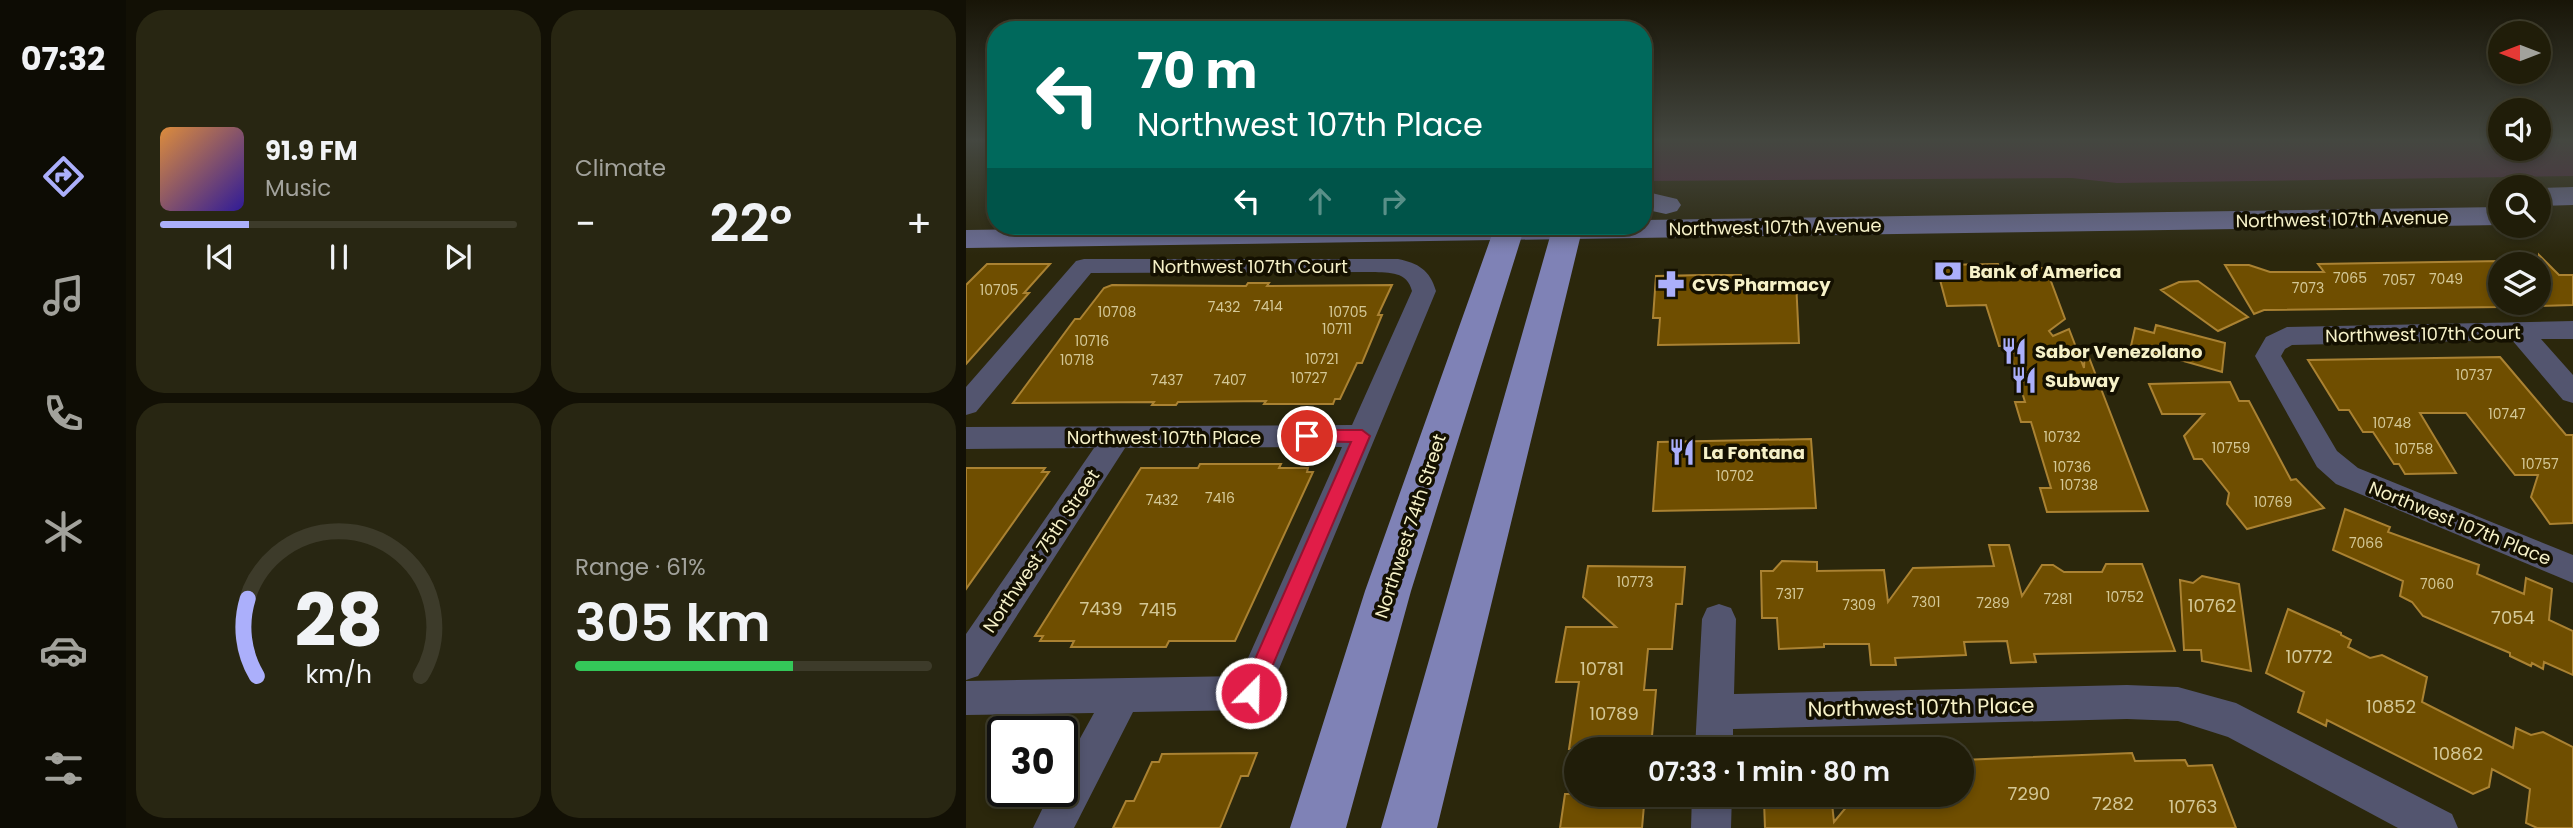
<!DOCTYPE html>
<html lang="en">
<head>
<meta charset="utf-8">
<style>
	body { margin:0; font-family:Poppins,sans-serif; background:#282612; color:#f1f3f6; height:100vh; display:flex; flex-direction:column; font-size:26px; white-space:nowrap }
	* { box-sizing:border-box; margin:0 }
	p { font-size:23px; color:#a2a29c }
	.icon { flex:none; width:38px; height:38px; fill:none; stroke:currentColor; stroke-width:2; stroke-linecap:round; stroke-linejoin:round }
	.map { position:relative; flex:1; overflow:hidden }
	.side { display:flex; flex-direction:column; gap:10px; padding:10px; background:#121005; width:840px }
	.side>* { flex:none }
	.hud { position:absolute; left:21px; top:21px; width:665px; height:214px; border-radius:28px; box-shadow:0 4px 10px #0003,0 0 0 2px #3d3b2a; background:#00695c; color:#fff; overflow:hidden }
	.needle { width:46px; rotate:270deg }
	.fabs { position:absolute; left:1522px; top:21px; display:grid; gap:14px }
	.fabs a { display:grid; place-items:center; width:63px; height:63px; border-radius:50%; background:#201d09; box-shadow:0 4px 10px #0003,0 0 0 2px #3d3b2a; font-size:35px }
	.speed { position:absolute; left:21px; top:716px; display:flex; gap:14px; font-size:35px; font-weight:700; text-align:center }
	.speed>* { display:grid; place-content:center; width:91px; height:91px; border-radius:50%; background:#201d09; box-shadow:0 4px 10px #0003,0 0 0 2px #3d3b2a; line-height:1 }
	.speed .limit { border:4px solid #111; border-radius:10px; background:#fff; color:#111 }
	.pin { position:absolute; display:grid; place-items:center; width:60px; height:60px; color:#fff; margin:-30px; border:4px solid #fff; border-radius:50%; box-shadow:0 2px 7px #0007 }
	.me { position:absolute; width:77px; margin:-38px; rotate:23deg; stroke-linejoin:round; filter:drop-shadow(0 0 5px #0008) }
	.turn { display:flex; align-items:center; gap:24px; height:147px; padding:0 35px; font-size:32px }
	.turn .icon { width:91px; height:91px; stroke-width:2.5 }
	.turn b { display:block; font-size:49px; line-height:60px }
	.lanes { display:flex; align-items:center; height:66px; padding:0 35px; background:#0003; justify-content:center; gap:35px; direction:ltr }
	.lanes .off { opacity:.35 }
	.big { font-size:52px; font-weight:600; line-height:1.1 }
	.side .widget { flex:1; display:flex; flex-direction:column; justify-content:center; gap:10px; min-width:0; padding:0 24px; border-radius:28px; background:#282612 }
	.side .dial { align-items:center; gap:0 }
	.dial svg { height:182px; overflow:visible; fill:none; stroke:#3d3b2a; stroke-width:7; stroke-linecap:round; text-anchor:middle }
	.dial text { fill:#f1f3f6; stroke:none }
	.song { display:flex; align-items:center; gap:21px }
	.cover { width:84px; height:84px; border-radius:10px; background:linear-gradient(135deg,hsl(30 70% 55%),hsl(250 70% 35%)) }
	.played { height:7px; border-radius:4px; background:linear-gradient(90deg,#abaffb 25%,#3d3b2a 25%) }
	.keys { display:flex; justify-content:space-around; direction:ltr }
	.heat { display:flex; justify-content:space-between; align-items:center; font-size:38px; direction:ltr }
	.charge { height:10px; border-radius:5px; background:linear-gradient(90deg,#34c759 61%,#3d3b2a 0) }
	.side .tiles { flex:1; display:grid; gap:10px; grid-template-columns:repeat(2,1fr) }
	.trip { position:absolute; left:598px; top:737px; width:410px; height:70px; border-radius:35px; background:#201d09; box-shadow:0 4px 10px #0003,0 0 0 2px #3d3b2a; font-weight:600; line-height:70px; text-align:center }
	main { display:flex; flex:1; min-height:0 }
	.menu { display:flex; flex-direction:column; width:126px; justify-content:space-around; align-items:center; background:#0d0c04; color:#a2a29c }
	.menu .icon { width:49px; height:49px }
	.menu .active { color:#abaffb }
	.menu b { font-size:32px; color:#f1f3f6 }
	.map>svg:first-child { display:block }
	.green { fill:#522844 }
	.building { fill:#6f4e00; stroke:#aa8232; stroke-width:2 }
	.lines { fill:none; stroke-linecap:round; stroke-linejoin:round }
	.minor { fill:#53556f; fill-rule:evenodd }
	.secondary { fill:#6c6e97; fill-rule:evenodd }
	.primary { fill:#7f82b6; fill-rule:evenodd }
	.route { fill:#e11d48; stroke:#92132f; stroke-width:2 }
	.labels { text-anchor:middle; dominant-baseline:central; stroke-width:7; stroke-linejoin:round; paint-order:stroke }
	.number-label { font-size:14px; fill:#d4c896 }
	.street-label { font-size:18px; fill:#f6f1c8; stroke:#141000 }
	.poi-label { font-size:18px; font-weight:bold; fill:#f6f1c8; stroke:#141000; text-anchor:start }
	.near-number-label { font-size:18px; fill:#d4c896 }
	.near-street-label { font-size:21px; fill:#f6f1c8; stroke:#141000 }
</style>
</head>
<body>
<main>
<nav class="menu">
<b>07:32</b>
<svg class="icon active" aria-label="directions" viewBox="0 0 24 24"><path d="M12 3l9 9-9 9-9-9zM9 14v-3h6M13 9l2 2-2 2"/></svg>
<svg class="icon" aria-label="music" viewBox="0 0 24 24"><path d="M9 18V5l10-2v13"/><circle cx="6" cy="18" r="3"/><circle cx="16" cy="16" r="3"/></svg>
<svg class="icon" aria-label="phone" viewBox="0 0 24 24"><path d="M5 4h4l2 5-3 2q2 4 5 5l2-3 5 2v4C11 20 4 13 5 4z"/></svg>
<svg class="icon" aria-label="climate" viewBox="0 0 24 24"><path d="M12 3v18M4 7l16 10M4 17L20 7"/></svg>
<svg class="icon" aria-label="car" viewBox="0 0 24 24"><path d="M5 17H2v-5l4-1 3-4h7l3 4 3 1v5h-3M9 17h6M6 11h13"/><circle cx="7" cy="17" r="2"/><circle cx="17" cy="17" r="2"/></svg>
<svg class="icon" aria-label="filters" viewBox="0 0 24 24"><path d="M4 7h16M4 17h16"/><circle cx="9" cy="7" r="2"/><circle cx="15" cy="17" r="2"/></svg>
</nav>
<section class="side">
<div class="tiles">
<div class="widget">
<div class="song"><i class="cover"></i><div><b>91.9 FM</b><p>Music</p></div></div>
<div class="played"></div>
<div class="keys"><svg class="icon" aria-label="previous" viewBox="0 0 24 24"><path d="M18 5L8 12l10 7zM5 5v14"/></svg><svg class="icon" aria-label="pause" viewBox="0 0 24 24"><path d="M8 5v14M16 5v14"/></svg><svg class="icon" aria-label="next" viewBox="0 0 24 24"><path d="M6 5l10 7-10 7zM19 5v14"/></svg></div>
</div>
<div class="widget"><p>Climate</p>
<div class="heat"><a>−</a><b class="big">22°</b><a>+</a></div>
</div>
<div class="widget dial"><svg viewBox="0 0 100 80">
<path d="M14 69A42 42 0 1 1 86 69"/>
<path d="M14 69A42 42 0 0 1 10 35" stroke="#abaffb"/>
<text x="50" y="56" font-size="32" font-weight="700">28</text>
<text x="50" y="72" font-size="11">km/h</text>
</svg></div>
<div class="widget"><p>Range · 61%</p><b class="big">305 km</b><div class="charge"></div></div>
</div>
</section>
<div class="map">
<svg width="1607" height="828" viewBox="0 0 1607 828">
	<rect width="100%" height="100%" fill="#2b270c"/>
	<!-- green -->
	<path class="green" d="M677 139H1535V149H1573V139H1607V176L1151 183 1106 178 677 181Z"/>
	<!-- building -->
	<path class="building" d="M1573 255 1593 275H1607V305L1573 306Z
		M1535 261V307L1298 310 1288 314 1259 265H1283L1304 272H1358L1352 264Z
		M21 264H84L58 293H63L0 364V285Z
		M1032 264 1034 269 1080 268 1099 319 1083 331 1087 336 1103 329 1118 368 1119 347 1182 511 1081 512 1074 488H1085L1065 422H1055L1049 402H1059L1042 346H1033L1020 305 981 306 970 265Z
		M737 275H775V281H830L833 343 692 345 694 318H687L690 276Z
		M1232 281 1282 317 1252 331 1195 290 1213 282Z
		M282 283H303L301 286 426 285 412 315H416L396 363H391L374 399H369L367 404H298L300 401 212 402 210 405H186L188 402 47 403 109 319H114L138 288 146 285 280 286Z
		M1190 325 1259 343 1256 372 1165 346 1169 328 1188 333Z
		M1534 357 1600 435H1607V523L1584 524 1565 497 1572 475H1549L1500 413H1454L1490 473 1439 474 1433 464H1428L1407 432H1397L1383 410H1373L1342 360Z
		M1264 382 1273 401H1283L1325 480 1330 479 1358 508 1281 529 1261 504 1263 493 1236 459H1228L1218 436 1238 414H1196L1183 384Z
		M845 439 850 508 687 511 692 442Z
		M234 464H315L313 468H342L341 472H347L269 641H203L200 647H105L108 641H74L77 636H69L175 468H232Z
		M0 468H79L76 472H83L0 589Z
		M1379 509 1424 527 1422 532 1513 565 1511 574 1558 594 1560 578 1586 589 1583 620 1607 631V675L1578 662 1577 669 1566 663 1565 666 1544 656V653L1457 616 1446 602 1434 596 1437 581 1367 550Z
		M1023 545H1043L1056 596 1076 565H1087L1098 572H1136L1140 564H1176L1209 651 1068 654 1070 662 1045 663 1041 641 998 642 1000 655 929 658 930 665H905L903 644H858V647L813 649 811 618H796L795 571H807L816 561 851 562V571L918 570 922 602 947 568 1028 566Z
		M622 566 719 567 716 604H710L706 649H682L678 690H690L686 736H663L661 749H603L613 682H590L600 627H650L617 597Z
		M1236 576 1273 584 1285 671 1236 661 1235 650H1218L1214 580 1227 583Z
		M1322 609 1375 633V635L1385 640 1382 647 1404 658 1416 655 1461 677 1456 702 1547 748 1550 728 1565 735 1577 732 1607 747V828H1571L1560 823 1564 789 1526 769 1523 787 1507 794 1361 720 1360 726 1332 712 1338 692 1300 673Z
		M291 753 282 776H275L254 828H147L160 801H168L186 762H193L196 754Z
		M1166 753 1169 761 1219 760 1222 766 1246 765 1270 828H799L798 801H809L814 794H865L868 822 891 794H996V760Z
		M599 794H679L676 828H594Z"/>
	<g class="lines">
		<!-- minor -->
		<path class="minor" d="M118 259H432C452 263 464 270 470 291L298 705 285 710 167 712 108 828H67L85 791H96V771L128 713 0 715V681L274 676 376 447 159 448 12 676 0 680V634L128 448 0 449V427L386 425 446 291C441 271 424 273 406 272L125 273 10 412 0 415V387L110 261Z
			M1607 321V339H1575L1607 375V403L1597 400 1546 340 1326 345 1319 349 1315 356 1371 451 1392 468 1607 555V583L1370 484 1351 467 1289 356 1300 337 1321 327Z
			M753 604 765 608 770 619 768 694 1161 685 1212 687 1270 703 1486 814 1492 828H1432L1262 737 1212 721 1161 719 767 729V749H729L736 619 741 608Z
			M726 794H766L765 828H725Z"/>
		<!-- secondary -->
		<path class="secondary" d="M1607 187V205L1573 206V188Z
			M677 191 711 199 715 205 711 211 700 214 677 209Z
			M1535 207V225L0 248V230L258 226H677V220Z"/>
		<!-- primary -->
		<path class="primary" d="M529 226H559L445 591 380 828H324L399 591Z
			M587 226H617L471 828H415Z"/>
	</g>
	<!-- sky -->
	<linearGradient id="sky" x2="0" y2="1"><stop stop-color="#181507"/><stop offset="0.55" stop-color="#444740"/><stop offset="1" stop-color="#444740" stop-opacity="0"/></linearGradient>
	<rect width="1607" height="255" fill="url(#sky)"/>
	<!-- route -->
	<path class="route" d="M341 430H396L404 436 292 700 285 702 277 700 274 693 385 442 335 441 333 436Z"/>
	<!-- icons -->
	<defs>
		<symbol id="bank-bare" viewBox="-9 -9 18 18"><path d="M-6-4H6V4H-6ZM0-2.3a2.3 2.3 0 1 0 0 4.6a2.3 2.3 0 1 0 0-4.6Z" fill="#abaffb" stroke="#141000" stroke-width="2.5" paint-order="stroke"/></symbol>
		<symbol id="pharmacy-bare" viewBox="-9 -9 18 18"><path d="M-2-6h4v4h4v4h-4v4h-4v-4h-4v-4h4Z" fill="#abaffb" stroke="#141000" stroke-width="2.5" paint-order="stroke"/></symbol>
		<symbol id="restaurant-bare" viewBox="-9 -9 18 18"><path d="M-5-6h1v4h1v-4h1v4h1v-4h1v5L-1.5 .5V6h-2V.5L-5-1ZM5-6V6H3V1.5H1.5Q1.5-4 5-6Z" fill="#abaffb" stroke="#141000" stroke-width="2.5" paint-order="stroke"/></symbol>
	</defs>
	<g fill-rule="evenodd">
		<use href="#bank-bare" x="963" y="252" width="38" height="38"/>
		<use href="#pharmacy-bare" x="686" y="265" width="38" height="38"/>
		<use href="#restaurant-bare" x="1029" y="332" width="38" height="38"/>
		<use href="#restaurant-bare" x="1039" y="361" width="38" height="38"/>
		<use href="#restaurant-bare" x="697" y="433" width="38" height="38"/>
	</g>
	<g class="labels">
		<!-- number labels -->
		<g class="number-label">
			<text x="1384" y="278">7065</text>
			<text x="1480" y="279">7049</text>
			<text x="1433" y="280">7057</text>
			<text x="1342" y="288">7073</text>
			<text x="33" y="290">10705</text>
			<text x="302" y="306">7414</text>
			<text x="258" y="307">7432</text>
			<text x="151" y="312">10708</text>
			<text x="382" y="312">10705</text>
			<text x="371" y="329">10711</text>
			<text x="126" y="341">10716</text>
			<text x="356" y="359">10721</text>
			<text x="111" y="360">10718</text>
			<text x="1508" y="375">10737</text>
			<text x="343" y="378">10727</text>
			<text x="201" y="380">7437</text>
			<text x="264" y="380">7407</text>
			<text x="1541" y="414">10747</text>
			<text x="1426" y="423">10748</text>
			<text x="1096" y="437">10732</text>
			<text x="1265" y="448">10759</text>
			<text x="1448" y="449">10758</text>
			<text x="1574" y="464">10757</text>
			<text x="1106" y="467">10736</text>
			<text x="769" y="476">10702</text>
			<text x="1113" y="485">10738</text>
			<text x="254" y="498">7416</text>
			<text x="196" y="500">7432</text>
			<text x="1307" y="502">10769</text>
			<text x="1400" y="543">7066</text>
			<text x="669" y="582">10773</text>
			<text x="1471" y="584">7060</text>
			<text x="824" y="594">7317</text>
			<text x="1159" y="597">10752</text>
			<text x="1092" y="599">7281</text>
			<text x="960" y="602">7301</text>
			<text x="1027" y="603">7289</text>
			<text x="893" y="605">7309</text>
		</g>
		<!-- street labels -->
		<g class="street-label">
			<text transform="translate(1376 219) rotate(-1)">Northwest 107th Avenue</text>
			<text transform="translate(809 227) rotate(-1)">Northwest 107th Avenue</text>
			<text x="284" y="266">Northwest 107th Court</text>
			<text transform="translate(1457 334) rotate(-1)">Northwest 107th Court</text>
			<text x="198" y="437">Northwest 107th Place</text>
			<text transform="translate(1494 523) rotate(22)">Northwest 107th Place</text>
			<text transform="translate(444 526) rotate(-72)">Northwest 74th Street</text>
			<text transform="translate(75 551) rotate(-56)">Northwest 75th Street</text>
		</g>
		<!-- poi labels -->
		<g class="poi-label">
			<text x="1003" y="271">Bank of America</text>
			<text x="726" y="284">CVS Pharmacy</text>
			<text x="1069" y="351">Sabor Venezolano</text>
			<text x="1079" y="380">Subway</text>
			<text x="737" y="452">La Fontana</text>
		</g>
		<!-- near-number labels -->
		<g class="near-number-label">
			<text x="1246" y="605">10762</text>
			<text x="135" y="608">7439</text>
			<text x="192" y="609">7415</text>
			<text x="1547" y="617">7054</text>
			<text x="1343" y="656">10772</text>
			<text x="636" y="668">10781</text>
			<text x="1425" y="706">10852</text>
			<text x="648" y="713">10789</text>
			<text x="1492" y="753">10862</text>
			<text x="1063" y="793">7290</text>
			<text x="1147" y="803">7282</text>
			<text x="1227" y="806">10763</text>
		</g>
		<!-- near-street labels -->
		<g class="near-street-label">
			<text transform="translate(955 707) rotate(-1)">Northwest 107th Place</text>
		</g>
	</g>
</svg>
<div class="fabs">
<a><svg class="needle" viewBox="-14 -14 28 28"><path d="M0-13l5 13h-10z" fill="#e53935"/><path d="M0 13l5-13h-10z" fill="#a2a29c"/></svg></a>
<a><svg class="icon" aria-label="sound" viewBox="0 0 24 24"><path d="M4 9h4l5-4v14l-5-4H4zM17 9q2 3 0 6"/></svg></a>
<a><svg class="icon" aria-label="search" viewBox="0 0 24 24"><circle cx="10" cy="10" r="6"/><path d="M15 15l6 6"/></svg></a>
<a><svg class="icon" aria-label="layers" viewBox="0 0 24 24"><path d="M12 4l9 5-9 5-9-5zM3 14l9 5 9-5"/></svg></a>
</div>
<div class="speed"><div class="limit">30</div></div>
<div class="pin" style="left:341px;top:436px;background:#d93025"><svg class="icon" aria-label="arrive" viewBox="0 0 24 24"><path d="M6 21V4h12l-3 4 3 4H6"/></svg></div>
<svg class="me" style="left:285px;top:693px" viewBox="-20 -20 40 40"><circle r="17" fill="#e11d48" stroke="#fff" stroke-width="3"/><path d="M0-11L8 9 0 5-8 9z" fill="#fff"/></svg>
<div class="trip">07:33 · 1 min · 80 m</div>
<div class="hud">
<div class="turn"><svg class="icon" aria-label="left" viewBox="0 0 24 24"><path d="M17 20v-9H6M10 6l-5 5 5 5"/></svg><div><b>70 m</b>Northwest 107th Place</div></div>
<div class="lanes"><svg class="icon" aria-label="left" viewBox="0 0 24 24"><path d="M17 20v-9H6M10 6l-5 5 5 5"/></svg><svg class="icon off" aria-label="ahead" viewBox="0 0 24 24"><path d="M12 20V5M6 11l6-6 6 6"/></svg><svg class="icon off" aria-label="right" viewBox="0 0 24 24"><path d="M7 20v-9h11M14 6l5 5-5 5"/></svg></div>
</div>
</div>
</main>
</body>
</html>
